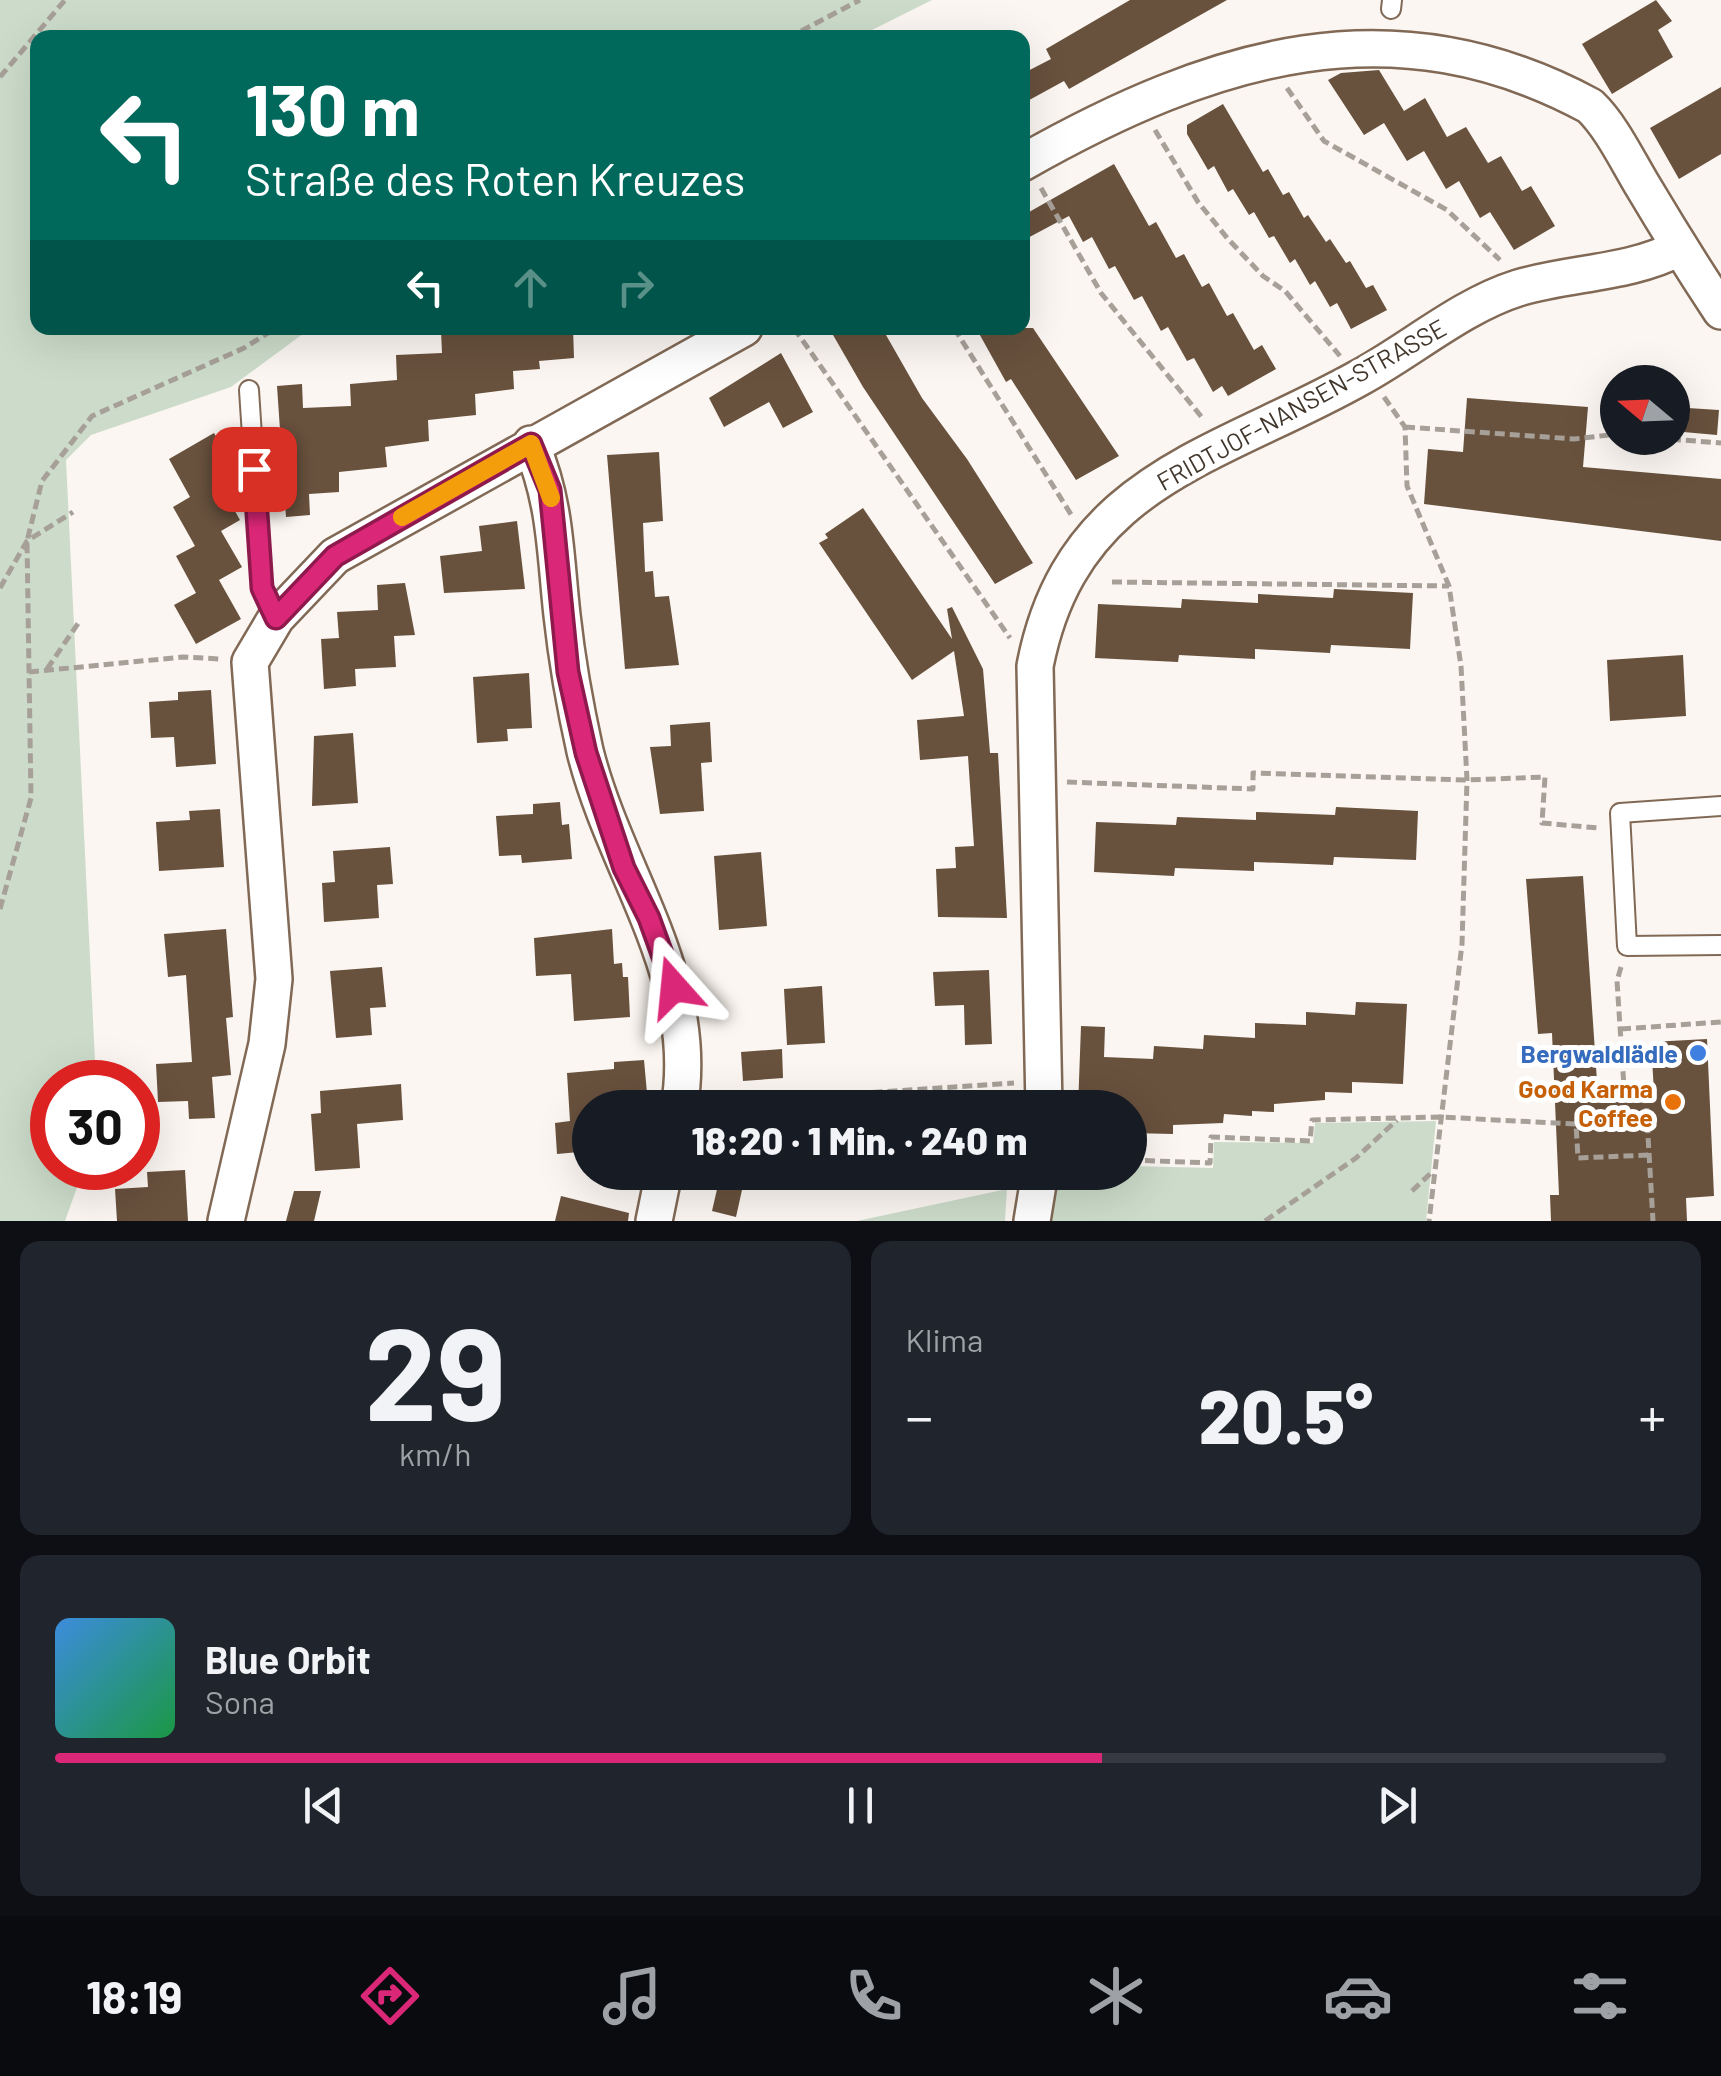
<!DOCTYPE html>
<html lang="de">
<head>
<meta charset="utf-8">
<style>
	body { margin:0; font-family:Barlow,sans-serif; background:#20242c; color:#f1f3f6; height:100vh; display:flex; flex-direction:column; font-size:38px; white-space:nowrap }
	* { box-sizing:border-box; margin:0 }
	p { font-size:32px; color:#9ea1a6 }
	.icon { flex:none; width:55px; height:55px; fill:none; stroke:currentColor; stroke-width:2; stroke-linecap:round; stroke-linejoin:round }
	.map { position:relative; height:1221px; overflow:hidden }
	.sheet { display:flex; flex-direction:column; gap:20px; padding:20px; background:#0d0f14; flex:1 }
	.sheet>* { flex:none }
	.guide { position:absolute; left:30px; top:30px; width:1000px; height:305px; border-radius:20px; box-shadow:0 10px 40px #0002; background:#00695c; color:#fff; overflow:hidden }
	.needle { width:65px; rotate:289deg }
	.tools { position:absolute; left:1600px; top:365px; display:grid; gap:20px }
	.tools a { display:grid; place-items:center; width:90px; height:90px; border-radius:50%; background:#171b24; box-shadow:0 10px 40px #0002; font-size:50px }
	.speed { position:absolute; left:30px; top:1060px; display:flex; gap:20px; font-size:50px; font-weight:700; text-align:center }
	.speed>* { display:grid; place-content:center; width:130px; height:130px; border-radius:50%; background:#171b24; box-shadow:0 10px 40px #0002; line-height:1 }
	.speed .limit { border:15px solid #d22; background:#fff; color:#111 }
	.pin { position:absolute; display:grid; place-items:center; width:85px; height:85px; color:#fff; margin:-42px; border-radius:20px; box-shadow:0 5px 15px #0006 }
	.me { position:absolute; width:110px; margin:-55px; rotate:342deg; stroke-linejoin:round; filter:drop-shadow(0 0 8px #0008) }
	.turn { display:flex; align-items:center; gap:35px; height:210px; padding:0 50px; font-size:45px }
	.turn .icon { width:130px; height:130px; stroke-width:2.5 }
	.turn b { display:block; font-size:70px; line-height:85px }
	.lanes { display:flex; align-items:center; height:95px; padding:0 50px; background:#0003; justify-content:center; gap:50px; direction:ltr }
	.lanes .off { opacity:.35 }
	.big { font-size:75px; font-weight:800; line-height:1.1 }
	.sheet .widget { flex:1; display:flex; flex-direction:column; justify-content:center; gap:15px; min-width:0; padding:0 35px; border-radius:20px; background:#20242c }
	.sheet .dial { align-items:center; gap:0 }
	.dial b { font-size:130px; line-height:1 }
	.song { display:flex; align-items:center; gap:30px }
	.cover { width:120px; height:120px; border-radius:15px; background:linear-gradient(135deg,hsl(210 70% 55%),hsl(140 70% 35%)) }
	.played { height:10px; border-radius:5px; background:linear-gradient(90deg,#db2777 65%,#363941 65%) }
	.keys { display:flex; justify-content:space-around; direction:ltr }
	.heat { display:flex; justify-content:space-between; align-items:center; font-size:55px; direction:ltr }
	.sheet .tiles { flex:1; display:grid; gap:20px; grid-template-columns:1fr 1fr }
	.widget:last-child { grid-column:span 2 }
	.trip { position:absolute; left:572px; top:1090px; width:575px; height:100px; border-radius:50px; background:#171b24; box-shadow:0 10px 40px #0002; font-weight:800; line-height:100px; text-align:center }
	.tabs { display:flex; height:160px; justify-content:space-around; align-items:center; background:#090b0e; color:#9ea1a6 }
	.tabs .icon { width:70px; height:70px }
	.tabs .active { color:#db2777 }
	.tabs b { font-size:45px; color:#f1f3f6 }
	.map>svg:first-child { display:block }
	.green { fill:#cddcca }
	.building { fill:#68513d }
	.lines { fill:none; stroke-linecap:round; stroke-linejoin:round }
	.lane-casing { stroke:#816955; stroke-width:22 }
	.street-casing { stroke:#816955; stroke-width:40 }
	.path { stroke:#a7a099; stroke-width:5; stroke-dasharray:10 5; stroke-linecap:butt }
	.lane { stroke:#fff; stroke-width:18 }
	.street { stroke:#fff; stroke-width:35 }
	.route-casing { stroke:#8e194d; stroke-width:25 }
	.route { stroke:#db2777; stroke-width:18 }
	.slow { stroke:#f59e0b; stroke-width:18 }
	.shop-dot { fill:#3f7fe0; stroke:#fff; stroke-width:4 }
	.food-dot { fill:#e8710a; stroke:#fff; stroke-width:4 }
	.labels { text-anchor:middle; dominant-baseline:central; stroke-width:10; stroke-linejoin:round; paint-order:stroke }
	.street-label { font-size:25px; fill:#41372d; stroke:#fff }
	.shop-label { font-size:25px; font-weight:bold; fill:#366cbe; stroke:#fff; text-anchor:end }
	.food-label { font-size:25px; font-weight:bold; fill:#c56008; stroke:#fff; text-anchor:end }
</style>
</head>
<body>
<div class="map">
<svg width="1721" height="1221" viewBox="0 0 1721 1221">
	<rect width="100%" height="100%" fill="#fbf6f1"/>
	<!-- green -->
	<path class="green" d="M0 0H932L856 38H38V328H311L231 387 91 435 66 460 96 1082H52V1168H84L65 1221H0Z
		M1436 1121 1426 1221H1049L1054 1173 1130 1172V1166L1213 1168 1214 1142 1313 1143 1315 1123Z
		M1007 1189 1005 1221H857Z"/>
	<!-- building -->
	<path class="building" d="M1130 0H1227L1069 89 1064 81 1022 104V74L1051 59 1046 49Z
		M1656 0 1672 21 1658 30 1673 57 1612 94 1582 44Z
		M1379 70 1404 111 1425 98 1447 137 1466 127 1488 163 1501 156 1522 191 1531 186 1555 226 1514 250 1490 212 1480 218 1459 181 1446 189 1424 151 1407 161 1384 123 1364 135 1328 80 1341 73Z
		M1721 87V154L1679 179 1650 128Z
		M1223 104 1263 172 1268 169 1283 195 1289 192 1304 218 1308 215 1326 242 1330 239 1346 263 1350 261 1366 288 1373 285 1387 310 1351 329 1337 303 1330 307 1315 281 1310 285 1295 259 1290 263 1274 236 1269 238 1254 212 1249 215 1233 189 1228 192 1214 166 1208 170 1187 134V125Z
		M1114 164 1149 226 1156 222 1176 258 1184 254 1202 287 1209 283 1227 316 1233 313 1254 350 1262 345 1276 369 1228 396 1222 386 1213 392 1194 358 1187 361 1168 327 1161 331 1142 296 1134 300 1115 266 1109 269 1092 237 1083 242 1069 216 1022 241V216Z
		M489 328H573L574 358 539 361 540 369 513 371 514 389 475 394 476 415 428 420 429 441 385 447 387 467 339 472V492L309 494 310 515 286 517 277 386 302 384 303 408 351 406 350 384 397 380 396 355 442 353 441 331Z
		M829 328H882L922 398 967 459 1033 563 995 584 863 387Z
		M976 328H1033L1119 456 1076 480 1011 379 1006 382Z
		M781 353 813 412 783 428 769 402 724 427 709 398Z
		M1467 398 1588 407 1583 467 1721 479V541L1424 504 1428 449 1463 452Z
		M1672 407 1719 410 1717 435 1672 431Z
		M214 433 236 471 218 481 240 520 221 531 242 567 219 580 241 619 196 644 174 605 196 593 176 556 195 546 173 507 190 497 169 459Z
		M659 452 663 521 643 523 645 572 653 571 655 597 669 596 679 665 625 669 607 455Z
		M863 508 952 639 947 609 952 607 983 669 990 753H998L1007 918 938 917 936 869 956 868 955 847 974 846 968 756 920 760 917 720 964 716 954 651 912 680 819 543 828 538 825 534Z
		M517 521 525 589 444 593 440 556 482 551 479 526Z
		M405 583 415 635 394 636 396 667 355 669 356 686 324 689 321 639 339 638 337 612 378 610 377 585Z
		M1334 589 1413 593 1410 649 1331 645 1330 653 1255 649V659L1179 655 1178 662 1095 658 1098 604 1181 608 1182 599 1258 603V594L1333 598Z
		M1683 655 1686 716 1610 721 1607 660Z
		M529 673 532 728 507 729 508 741 477 743 473 677Z
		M211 690 216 764 176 767 174 737 151 738 149 702 178 700V692Z
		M710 722 712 762 701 763 704 811 660 814 650 747 671 746 670 725Z
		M353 733 358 803 312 806 314 736Z
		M560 802 562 825 569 824 572 859 522 863 521 855 499 856 496 816 533 814V804Z
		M1336 807 1418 811 1416 860 1334 857 1333 865 1254 862V871L1175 868 1174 876 1094 872 1096 822 1176 825 1177 817 1256 820V812L1335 815Z
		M220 809 224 867 159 871 156 822 190 820 189 811Z
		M390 847 393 884 377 885 379 918 324 922 322 883 335 882 333 851Z
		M761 852 767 926 719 930 714 856Z
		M1583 876 1598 1096 1654 1092 1651 1042 1707 1039 1714 1196 1686 1198 1687 1221H1551L1550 1195H1559L1552 1033 1538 1034 1526 879Z
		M226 929 233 1017 226 1018 231 1075 212 1077 215 1118 189 1119 188 1101 158 1102 156 1064 192 1062 186 975 168 977 164 934Z
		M612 929 614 964 622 963 623 977H628L630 1017 574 1021 571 974 536 976 534 938Z
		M382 967 386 1007 370 1008 372 1035 336 1038 330 971Z
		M989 970 992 1044 965 1045 964 1005 935 1006 933 972Z
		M822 986 825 1043 787 1045 784 989Z
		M1356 1002 1407 1004 1403 1084 1352 1082V1093L1325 1092V1100L1274 1104V1112L1252 1111V1116L1224 1114 1223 1123 1173 1125V1134L1130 1133V1108H1078L1081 1026 1105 1027 1104 1057 1153 1059 1154 1046 1203 1049 1204 1035 1255 1038V1023L1306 1025V1012L1355 1015Z
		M782 1049 783 1078 743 1081 741 1052Z
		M644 1060 648 1104 590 1108V1151L557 1154 555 1123 570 1121 567 1073 614 1069V1062Z
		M401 1084 403 1120 357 1124 360 1168 315 1171 311 1114 321 1113 320 1091Z
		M185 1170 188 1221H117L115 1189 148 1187 147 1172Z
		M721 1172H746L736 1217 712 1211Z
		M294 1191H321L314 1221H286Z
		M561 1196 629 1213 628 1221H555Z"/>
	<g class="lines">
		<defs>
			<path id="lane" d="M1391 9 1392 0
				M249 390 262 589 276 618
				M1721 806 1620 813 1627 946 1721 945"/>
			<path id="street" d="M1022 163C1214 54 1394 0 1590 106 1612 127 1628 162 1644 188 1669 230 1694 270 1721 311
				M531 444C556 504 555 552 562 615 567 661 575 706 585 751 615 872 702 978 679 1108
				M1044 1108 1035 666C1071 480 1216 458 1359 378 1411 350 1461 306 1518 288 1572 272 1629 274 1679 248
				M226 1221 267 1044 274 979 250 662 276 618 335 556 744 328
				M654 1221 664 1172
				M1032 1221 1040 1172"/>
		</defs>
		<!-- lane casing -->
		<use href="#lane" class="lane-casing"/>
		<!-- street casing -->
		<use href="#street" class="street-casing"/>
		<!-- path -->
		<path class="path" d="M788 38 860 0
			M0 77 65 0
			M1287 88 1324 141 1447 210 1500 260
			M1155 130 1198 202 1228 239 1263 276 1285 291 1340 356
			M1041 188 1101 293 1204 420
			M794 328 1010 638
			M954 328 1072 516
			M1384 397 1405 427 1407 486 1449 586 1461 666 1467 780 1462 944 1429 1221
			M1405 427 1574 439 1618 434
			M1656 438 1721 443
			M1112 582 1449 586
			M0 588 27 541 73 512
			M47 669 79 622
			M29 672 183 657 220 659
			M1067 782 1253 789V773L1467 780 1545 777 1542 823 1598 828
			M0 909 31 798 27 541 42 481 92 416 244 348 276 328
			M1621 967 1617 981 1624 1087 1645 1085 1653 1221
			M1621 1029 1721 1022
			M759 1108 761 1100 1014 1083
			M1130 1160 1210 1163 1211 1137 1310 1141 1312 1120 1439 1117 1576 1124 1578 1158 1649 1155
			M1412 1191 1431 1173
			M1265 1221 1356 1158 1397 1120"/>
		<!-- lane -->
		<use href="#lane" class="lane"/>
		<!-- street -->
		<use href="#street" class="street"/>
	</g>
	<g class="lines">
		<defs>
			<path id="route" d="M254 469 262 588 276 618 335 556 531 444 550 490 568 672 586 753 624 868 649 918 674 987"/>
		</defs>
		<!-- route casing -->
		<use href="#route" class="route-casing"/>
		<!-- route -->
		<use href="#route" class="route"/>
		<!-- slow -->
		<path class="slow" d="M402 517 531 444 551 498"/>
	</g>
	<!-- markers -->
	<circle class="shop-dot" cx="1698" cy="1053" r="10"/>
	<circle class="food-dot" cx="1673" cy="1102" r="10"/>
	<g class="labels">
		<!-- street labels -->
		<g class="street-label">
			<text transform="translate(1301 404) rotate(-29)">FRIDTJOF-NANSEN-STRASSE</text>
		</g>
		<!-- shop labels -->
		<g class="shop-label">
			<text x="1678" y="1053">Bergwaldlädle</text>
		</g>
		<!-- food labels -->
		<g class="food-label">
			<text x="1653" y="1088">Good Karma<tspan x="1653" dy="29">Coffee</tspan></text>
		</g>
	</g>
</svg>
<div class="tools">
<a><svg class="needle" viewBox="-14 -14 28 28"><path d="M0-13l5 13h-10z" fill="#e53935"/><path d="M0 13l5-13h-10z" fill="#9ea1a6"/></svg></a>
</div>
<div class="speed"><div class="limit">30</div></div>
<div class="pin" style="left:254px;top:469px;background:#d93025"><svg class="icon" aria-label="arrive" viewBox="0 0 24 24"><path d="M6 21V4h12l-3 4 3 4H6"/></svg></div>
<svg class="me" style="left:674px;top:987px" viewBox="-20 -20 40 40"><path d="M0-17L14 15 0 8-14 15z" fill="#db2777" stroke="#fff" stroke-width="4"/></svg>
<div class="trip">18:20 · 1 Min. · 240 m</div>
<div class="guide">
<div class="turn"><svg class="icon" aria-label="left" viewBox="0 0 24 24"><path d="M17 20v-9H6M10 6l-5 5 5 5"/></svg><div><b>130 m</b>Straße des Roten Kreuzes</div></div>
<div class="lanes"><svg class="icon" aria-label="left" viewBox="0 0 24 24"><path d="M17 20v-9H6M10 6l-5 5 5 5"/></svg><svg class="icon off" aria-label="ahead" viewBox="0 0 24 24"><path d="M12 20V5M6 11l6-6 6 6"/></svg><svg class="icon off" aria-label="right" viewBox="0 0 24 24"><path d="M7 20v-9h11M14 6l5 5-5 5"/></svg></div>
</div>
</div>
<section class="sheet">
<div class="tiles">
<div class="widget dial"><b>29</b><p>km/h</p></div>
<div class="widget"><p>Klima</p>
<div class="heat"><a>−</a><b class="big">20.5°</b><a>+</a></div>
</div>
<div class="widget">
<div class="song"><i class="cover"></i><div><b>Blue Orbit</b><p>Sona</p></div></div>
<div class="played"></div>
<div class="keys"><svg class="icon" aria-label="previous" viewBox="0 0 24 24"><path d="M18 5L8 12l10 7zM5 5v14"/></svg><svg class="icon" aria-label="pause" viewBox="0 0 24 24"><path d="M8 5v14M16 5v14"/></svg><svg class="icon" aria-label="next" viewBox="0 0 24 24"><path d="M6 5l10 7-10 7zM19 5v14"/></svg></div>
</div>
</div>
</section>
<nav class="tabs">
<b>18:19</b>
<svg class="icon active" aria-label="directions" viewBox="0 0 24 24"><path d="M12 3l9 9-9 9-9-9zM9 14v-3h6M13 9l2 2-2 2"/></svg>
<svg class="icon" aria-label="music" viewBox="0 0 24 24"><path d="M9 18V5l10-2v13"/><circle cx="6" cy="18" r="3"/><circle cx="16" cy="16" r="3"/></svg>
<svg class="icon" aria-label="phone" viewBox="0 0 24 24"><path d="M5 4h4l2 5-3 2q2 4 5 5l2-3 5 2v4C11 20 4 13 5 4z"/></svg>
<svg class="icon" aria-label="climate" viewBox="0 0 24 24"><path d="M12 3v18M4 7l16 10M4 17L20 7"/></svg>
<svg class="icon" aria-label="car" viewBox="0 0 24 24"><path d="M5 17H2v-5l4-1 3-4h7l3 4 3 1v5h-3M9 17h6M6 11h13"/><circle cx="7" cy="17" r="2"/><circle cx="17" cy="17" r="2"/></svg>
<svg class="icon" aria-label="filters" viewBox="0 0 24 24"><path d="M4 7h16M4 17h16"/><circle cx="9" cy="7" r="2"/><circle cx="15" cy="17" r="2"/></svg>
</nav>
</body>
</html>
